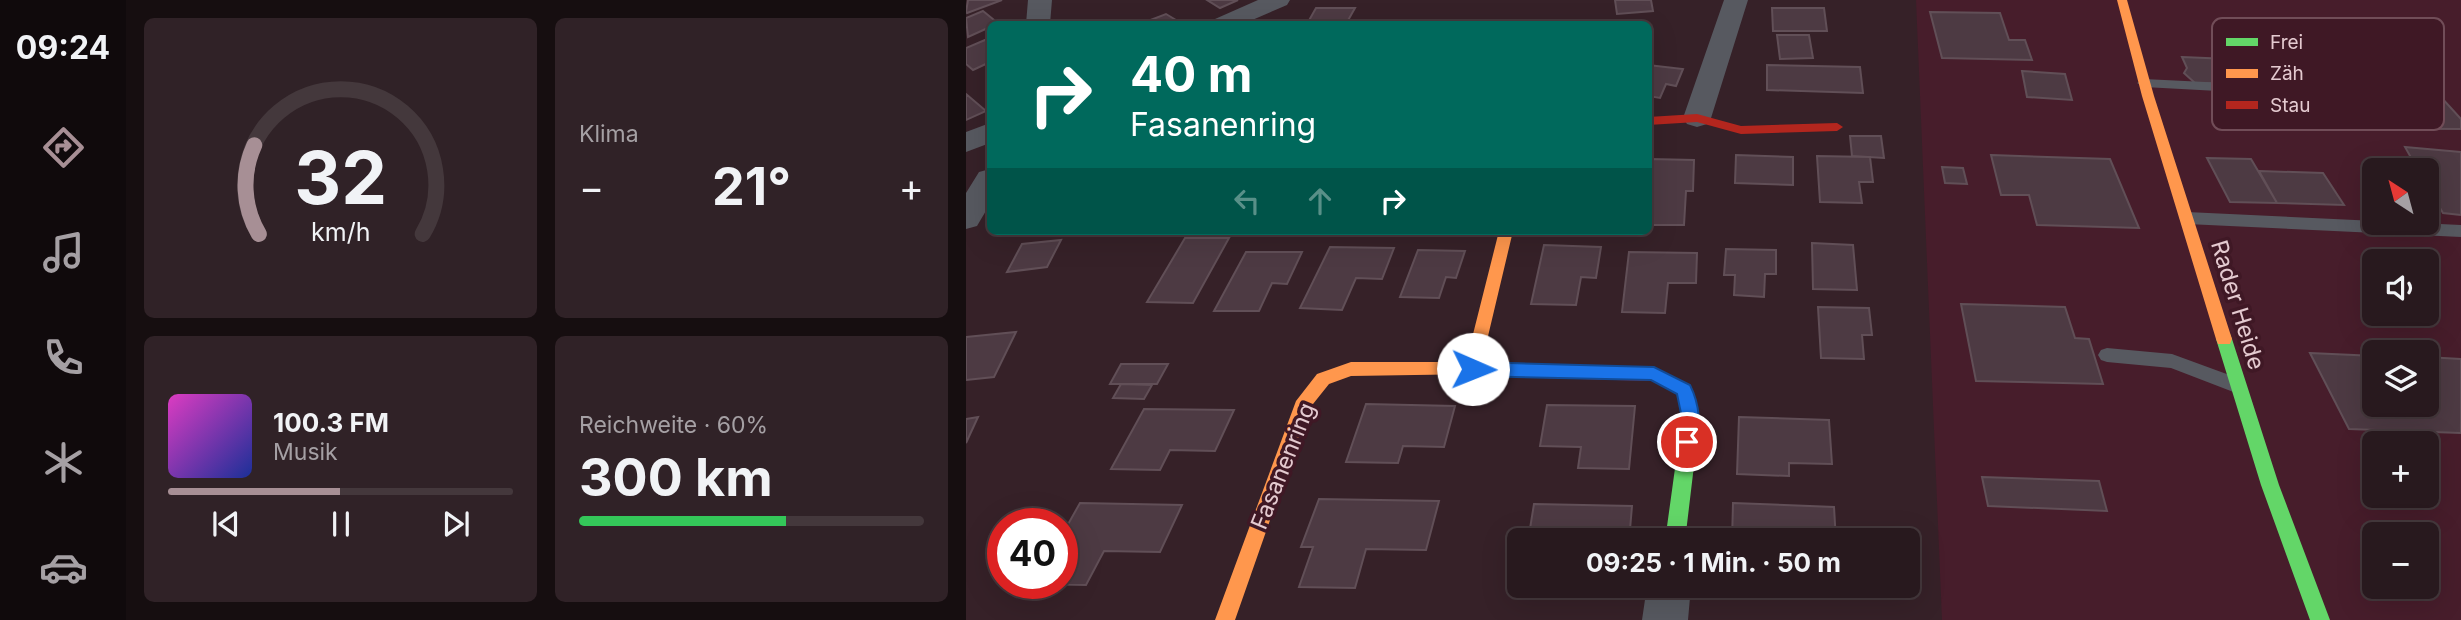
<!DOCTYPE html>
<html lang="de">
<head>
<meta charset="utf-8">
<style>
	body { margin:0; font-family:Inter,sans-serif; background:#302227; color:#f1f3f6; height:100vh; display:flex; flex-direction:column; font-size:26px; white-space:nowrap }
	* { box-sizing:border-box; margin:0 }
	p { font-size:23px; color:#a5a0a4 }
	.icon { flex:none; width:38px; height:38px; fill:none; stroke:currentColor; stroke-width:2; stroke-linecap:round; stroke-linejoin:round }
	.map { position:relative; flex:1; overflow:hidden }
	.sheet { display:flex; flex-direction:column; gap:18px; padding:18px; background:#160e10; width:840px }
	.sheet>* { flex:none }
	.banner { position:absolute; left:21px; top:21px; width:665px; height:214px; border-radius:10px; box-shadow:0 7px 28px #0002,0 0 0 2px #44383c; background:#00695c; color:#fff; overflow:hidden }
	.needle { width:46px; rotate:324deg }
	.fabs { position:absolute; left:1396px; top:158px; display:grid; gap:14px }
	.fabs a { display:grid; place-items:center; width:77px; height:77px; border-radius:10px; background:#28191e; box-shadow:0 7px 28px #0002,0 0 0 2px #44383c; font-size:35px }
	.speed { position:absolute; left:21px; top:508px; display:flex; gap:14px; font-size:35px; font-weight:700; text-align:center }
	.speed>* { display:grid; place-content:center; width:91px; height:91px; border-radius:50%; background:#28191e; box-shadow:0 7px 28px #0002,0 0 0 2px #44383c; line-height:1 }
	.speed .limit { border:10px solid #d22; background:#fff; color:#111 }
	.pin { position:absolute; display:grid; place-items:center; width:60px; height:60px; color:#fff; margin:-30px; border:4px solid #fff; border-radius:50%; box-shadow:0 2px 7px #0007 }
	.me { position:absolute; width:77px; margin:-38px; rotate:91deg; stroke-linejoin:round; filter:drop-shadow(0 0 5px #0008) }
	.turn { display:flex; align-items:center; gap:24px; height:147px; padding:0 28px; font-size:32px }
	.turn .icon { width:91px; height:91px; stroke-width:2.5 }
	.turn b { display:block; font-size:49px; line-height:60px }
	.lanes { display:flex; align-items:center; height:66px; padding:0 28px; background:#0003; justify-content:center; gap:35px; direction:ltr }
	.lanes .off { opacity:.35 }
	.big { font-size:52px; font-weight:700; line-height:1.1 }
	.sheet .tile { flex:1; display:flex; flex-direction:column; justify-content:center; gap:10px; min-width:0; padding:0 24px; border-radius:10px; background:#302227 }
	.sheet .dial { align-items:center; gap:0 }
	.dial svg { height:182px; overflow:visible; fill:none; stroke:#44383c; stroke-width:7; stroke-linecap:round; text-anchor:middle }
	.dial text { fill:#f1f3f6; stroke:none }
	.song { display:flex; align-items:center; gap:21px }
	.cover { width:84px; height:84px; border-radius:10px; background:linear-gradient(135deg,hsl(310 70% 55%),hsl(230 70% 35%)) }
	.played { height:7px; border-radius:4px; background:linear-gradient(90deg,#a78f95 50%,#44383c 50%) }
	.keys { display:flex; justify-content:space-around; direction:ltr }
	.heat { display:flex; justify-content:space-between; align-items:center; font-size:38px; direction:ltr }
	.charge { height:10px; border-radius:5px; background:linear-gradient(90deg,#34c759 60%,#44383c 0) }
	.sheet .tiles { flex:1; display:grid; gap:18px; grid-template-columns:repeat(2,1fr) }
	.trip { position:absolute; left:541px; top:528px; width:413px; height:70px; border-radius:10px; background:#28191e; box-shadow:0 7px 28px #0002,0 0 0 2px #44383c; font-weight:700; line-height:70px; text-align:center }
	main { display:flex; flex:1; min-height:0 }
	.tabs { display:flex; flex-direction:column; width:126px; justify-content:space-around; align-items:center; background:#100a0c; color:#a5a0a4 }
	.tabs .icon { width:49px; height:49px }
	.tabs .active { color:#a78f95 }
	.tabs b { font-size:32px; color:#f1f3f6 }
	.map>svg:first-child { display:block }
	.built { fill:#471d2b; fill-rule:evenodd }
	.building { fill:#4d3a43; stroke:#614f57; stroke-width:2 }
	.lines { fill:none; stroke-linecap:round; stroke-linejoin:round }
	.lane { fill:#575960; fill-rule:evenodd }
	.street { fill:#575960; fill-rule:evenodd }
	.fast { fill:#63d668; fill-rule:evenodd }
	.slow { fill:#ff974d; fill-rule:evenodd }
	.jam { fill:#b3261e; fill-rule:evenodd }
	.route { fill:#1a73e8; stroke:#114b97; stroke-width:2 }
	.labels { text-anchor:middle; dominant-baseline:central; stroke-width:7; stroke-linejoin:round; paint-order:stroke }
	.street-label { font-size:23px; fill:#e4cad0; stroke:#3f1825 }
	.key { fill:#3f1825; stroke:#714d58; stroke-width:2 }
	.key-label { font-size:19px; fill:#e4cad0 }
</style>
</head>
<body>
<main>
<nav class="tabs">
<b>09:24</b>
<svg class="icon active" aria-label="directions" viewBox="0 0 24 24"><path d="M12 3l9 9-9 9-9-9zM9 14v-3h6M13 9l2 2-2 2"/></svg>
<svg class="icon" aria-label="music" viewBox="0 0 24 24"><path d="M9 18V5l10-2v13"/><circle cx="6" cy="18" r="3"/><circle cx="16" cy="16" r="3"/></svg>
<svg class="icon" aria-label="phone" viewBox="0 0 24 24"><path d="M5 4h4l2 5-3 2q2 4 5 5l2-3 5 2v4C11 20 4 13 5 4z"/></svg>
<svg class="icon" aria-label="climate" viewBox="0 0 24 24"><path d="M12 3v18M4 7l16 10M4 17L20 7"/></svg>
<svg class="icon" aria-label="car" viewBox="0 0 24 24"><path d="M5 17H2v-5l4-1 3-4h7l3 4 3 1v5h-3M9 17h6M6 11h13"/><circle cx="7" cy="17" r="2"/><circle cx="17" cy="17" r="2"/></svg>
</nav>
<section class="sheet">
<div class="tiles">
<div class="tile dial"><svg viewBox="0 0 100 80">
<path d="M14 69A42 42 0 1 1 86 69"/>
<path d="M14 69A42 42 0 0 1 12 30" stroke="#a78f95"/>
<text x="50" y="56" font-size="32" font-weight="700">32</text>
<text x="50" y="72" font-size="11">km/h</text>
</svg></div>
<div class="tile"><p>Klima</p>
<div class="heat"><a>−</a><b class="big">21°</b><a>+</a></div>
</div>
<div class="tile">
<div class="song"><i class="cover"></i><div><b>100.3 FM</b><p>Musik</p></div></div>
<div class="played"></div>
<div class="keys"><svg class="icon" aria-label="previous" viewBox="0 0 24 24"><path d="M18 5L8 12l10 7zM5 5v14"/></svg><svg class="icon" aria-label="pause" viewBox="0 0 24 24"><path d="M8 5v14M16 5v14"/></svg><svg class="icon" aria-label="next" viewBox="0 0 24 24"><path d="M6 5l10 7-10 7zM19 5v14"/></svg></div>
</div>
<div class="tile"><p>Reichweite · 60%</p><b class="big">300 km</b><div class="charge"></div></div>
</div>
</section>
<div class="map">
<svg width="1495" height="620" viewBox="0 0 1495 620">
	<rect width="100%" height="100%" fill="#362128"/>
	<!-- built -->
	<path class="built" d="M950 0H1495V620H976ZM1409 170H1461V222H1409ZM1409 261H1461V313H1409ZM1409 352H1461V404H1409ZM1409 443H1461V495H1409ZM1409 534H1461V586H1409Z"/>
	<!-- building -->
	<path class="building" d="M36 0 1 13 0 12 2 0Z
		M241 0H272L254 8Z
		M649 0H685L687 11 651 14Z
		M350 8H389L380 24H341Z
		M806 8H858L861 31H807Z
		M17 11 33 24H24V27L2 37 0 18Z
		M964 12 1034 13 1043 40H1059L1066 60 976 58Z
		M200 14 215 23 174 24Z
		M811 35H843L847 58 814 59Z
		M19 40 24 44V62L7 70 0 64V48Z
		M1216 57 1263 59 1279 84 1229 83 1218 73 1221 68Z
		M1406 63H1444L1495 119V129L1327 128 1287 71 1414 72Z
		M682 65 717 69 710 86 700 84 694 98 682 96Z
		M801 65 894 67 897 93 801 90Z
		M1056 71 1099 74 1106 100 1061 97Z
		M0 94 20 111 0 120Z
		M884 136H915L918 158 886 156Z
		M1439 147 1495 152V215L1477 213 1461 186V170H1452Z
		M770 155 827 157V185L769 183Z
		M1025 155 1144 159 1173 228 1071 225 1063 195H1035Z
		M851 156 904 157 907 182H893L896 203 854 202Z
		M1241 158 1285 159 1311 203 1264 202Z
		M684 159 728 160 727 191H720L718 225H682Z
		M976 167 997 168 1001 184 979 183Z
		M1293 171 1357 173 1378 205 1311 203Z
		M219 238H263L227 303 181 302Z
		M95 240 81 267 41 272 56 244Z
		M846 243 887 245 891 290 847 289Z
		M578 245 635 247 630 278 615 277 610 305 565 304Z
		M364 247 428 248 416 279 390 278 376 310 334 308Z
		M760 249 810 250V274H799L798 297 768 295 769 275H758Z
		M452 250 499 251 490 278 480 277 473 298 434 297Z
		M280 252H336L321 284 306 283 293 311H248Z
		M663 252 731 253 730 283H702L699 313 656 312Z
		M995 304 1099 307 1109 338 1123 339 1137 384 1010 381Z
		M852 307 903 308 906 335H896L898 359 855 358Z
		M50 332 28 377 0 380V337Z
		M1344 353 1409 356V404H1461V357L1495 359V433L1383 429Z
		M155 364H202L191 384H144Z
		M155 384 186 385 178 399 147 398Z
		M400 404 489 406 478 447 437 446 432 463 380 462Z
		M581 405 669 406 663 469 612 468 615 447 574 446Z
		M178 409 268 410 249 451 204 450 194 470 145 469Z
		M12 417 0 443V419Z
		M773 417 863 420 866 464 823 463V476L771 474Z
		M1016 477 1133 481 1141 511 1022 506Z
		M353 499 473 501 460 550 400 549 389 588 333 587 347 547H335Z
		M114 503 216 505 194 552 138 551 120 585 69 584 96 583V535Z
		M767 503 868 507 870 541H766Z
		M568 504 666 506 663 541H562Z
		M765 586H821V590L765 588Z"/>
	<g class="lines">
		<!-- lane -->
		<path class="lane" d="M1270 53 1392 54 1399 58 1392 62 1279 61 1296 89 1289 93 1178 87 1171 83 1178 79 1280 84 1263 57Z
			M1221 212 1495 225V237L1221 224 1213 218Z
			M1141 348 1206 354 1277 380 1279 385 1277 390 1270 393 1205 368 1141 362 1135 360 1132 355 1135 350Z"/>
		<!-- street -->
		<path class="street" d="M62 0H86L84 24H60Z
			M292 0H324L321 5 277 24H246L249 19Z
			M758 0H782L745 118 741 124 731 127 721 124 717 118Z
			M24 123V143L0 152V132Z
			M24 169V204L11 226 0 229V193L13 172Z
			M681 586H725L722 620H676Z"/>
		<!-- fast -->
		<path class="fast" d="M1258 333 1264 334 1266 339 1313 485 1364 620H1344L1295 485 1250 339 1252 334Z
			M723 424 729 427 732 432 719 541H699L714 432 717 427Z"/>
		<!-- slow -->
		<path class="slow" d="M1151 0H1161L1188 96 1266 339 1264 344H1252L1250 339 1176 96Z
			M533 231H547L513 374 385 376 363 384 343 409 269 620H249L330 401 351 374 385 362H500Z"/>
		<!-- jam -->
		<path class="jam" d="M731 114 775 126 871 123 877 127 871 131 775 134 731 122 682 125V117Z
			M507 362 688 367 724 385C731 401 737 421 729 437L723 440 717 437 714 432 716 418 711 394 686 381 507 376 501 374 499 369 501 364Z"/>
	</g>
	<!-- route -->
	<path class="route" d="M507 362 688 367 724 385C733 403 737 429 728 448H715L712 442 716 418 711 394 685 380 507 376 498 369Z"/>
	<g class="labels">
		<!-- street labels -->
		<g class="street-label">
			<text transform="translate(1272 305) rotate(73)">Rader Heide</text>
			<text transform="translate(317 466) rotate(-68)">Fasanenring</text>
		</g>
	</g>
	<!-- legend -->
	<rect x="1246" y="18" width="232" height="112" rx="10" class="key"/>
	<rect x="1260" y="38" width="32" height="8" fill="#63d668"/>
	<rect x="1260" y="69" width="32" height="9" fill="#ff974d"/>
	<rect x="1260" y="101" width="32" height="8" fill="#b3261e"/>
	<g class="key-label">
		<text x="1304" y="49">Frei</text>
		<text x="1304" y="80">Zäh</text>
		<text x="1304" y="112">Stau</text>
	</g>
</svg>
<div class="fabs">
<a><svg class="needle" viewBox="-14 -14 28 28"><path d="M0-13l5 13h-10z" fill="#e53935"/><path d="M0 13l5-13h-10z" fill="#a5a0a4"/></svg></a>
<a><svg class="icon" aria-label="sound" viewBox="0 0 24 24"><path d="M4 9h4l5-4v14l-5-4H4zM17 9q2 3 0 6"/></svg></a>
<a><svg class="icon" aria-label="layers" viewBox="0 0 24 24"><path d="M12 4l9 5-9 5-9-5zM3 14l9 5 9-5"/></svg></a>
<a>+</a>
<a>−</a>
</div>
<div class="speed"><div class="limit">40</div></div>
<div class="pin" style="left:721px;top:442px;background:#d93025"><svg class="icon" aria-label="arrive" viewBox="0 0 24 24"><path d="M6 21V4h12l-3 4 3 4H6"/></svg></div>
<svg class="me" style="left:507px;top:369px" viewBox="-20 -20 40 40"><circle r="19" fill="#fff"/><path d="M0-13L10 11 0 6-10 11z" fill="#1a73e8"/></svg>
<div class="trip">09:25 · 1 Min. · 50 m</div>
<div class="banner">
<div class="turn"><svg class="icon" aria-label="right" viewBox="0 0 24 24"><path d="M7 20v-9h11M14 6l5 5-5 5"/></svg><div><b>40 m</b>Fasanenring</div></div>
<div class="lanes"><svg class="icon off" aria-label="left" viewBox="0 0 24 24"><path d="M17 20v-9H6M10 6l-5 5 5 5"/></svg><svg class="icon off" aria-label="ahead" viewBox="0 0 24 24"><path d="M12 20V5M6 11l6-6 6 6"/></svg><svg class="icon" aria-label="right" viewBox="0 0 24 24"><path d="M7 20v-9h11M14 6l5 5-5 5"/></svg></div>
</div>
</div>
</main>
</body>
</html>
